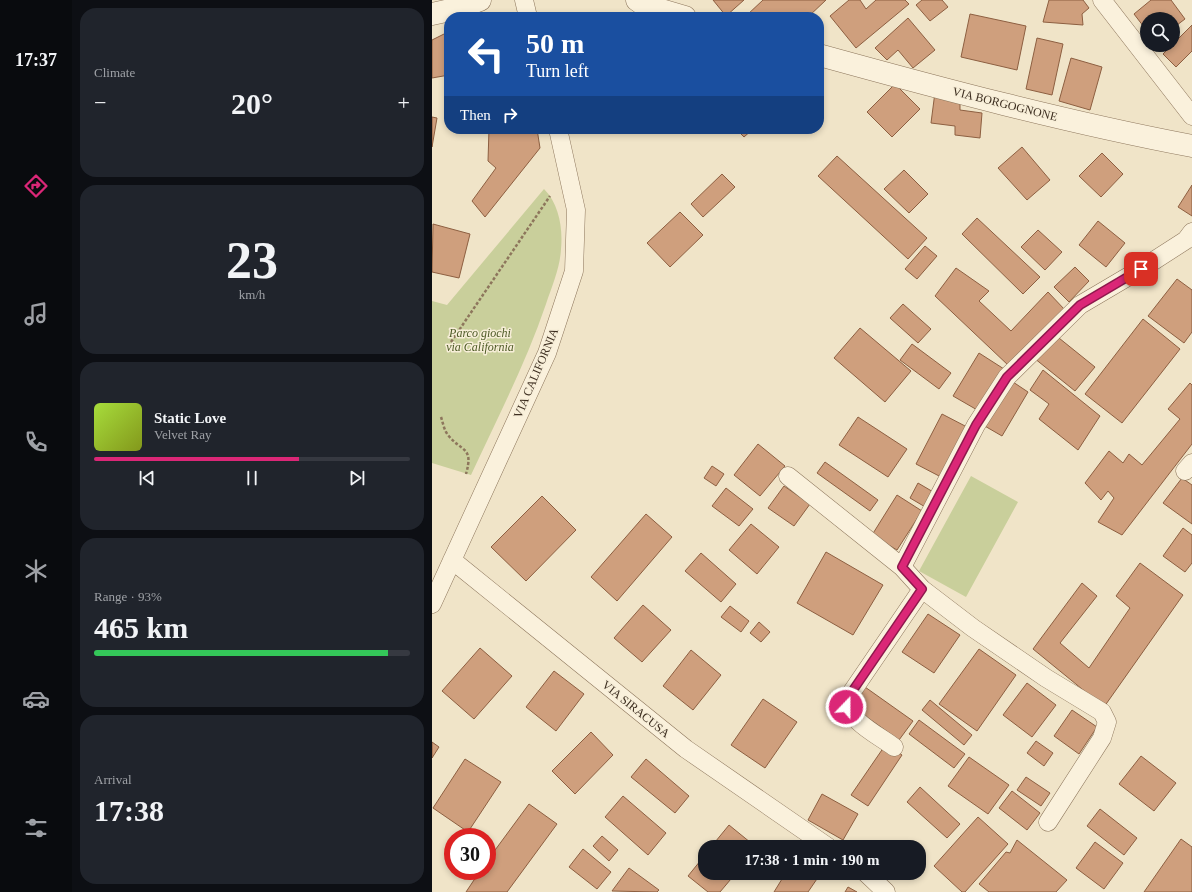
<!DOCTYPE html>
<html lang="en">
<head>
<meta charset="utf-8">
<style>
	body { margin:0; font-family:Georgia,serif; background:#20242c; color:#f1f3f6; height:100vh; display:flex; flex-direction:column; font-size:15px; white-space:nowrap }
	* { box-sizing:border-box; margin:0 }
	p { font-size:13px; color:#9ea1a6 }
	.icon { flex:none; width:22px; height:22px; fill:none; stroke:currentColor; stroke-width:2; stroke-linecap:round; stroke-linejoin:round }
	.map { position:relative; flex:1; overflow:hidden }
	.sheet { display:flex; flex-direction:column; gap:8px; padding:8px; background:#0d0f14; width:360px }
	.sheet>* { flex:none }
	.banner { position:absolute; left:12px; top:12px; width:380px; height:122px; border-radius:16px; box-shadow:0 2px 6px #0003; background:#1a4fa0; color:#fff; overflow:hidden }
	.fabs { position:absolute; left:708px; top:12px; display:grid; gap:8px }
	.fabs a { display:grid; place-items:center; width:40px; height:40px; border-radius:50%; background:#171b24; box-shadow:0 2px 6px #0003; font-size:20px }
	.speed { position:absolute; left:12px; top:828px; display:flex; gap:8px; font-size:20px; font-weight:700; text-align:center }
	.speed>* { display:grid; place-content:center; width:52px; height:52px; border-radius:50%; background:#171b24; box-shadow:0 2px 6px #0003; line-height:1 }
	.speed .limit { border:6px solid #d22; background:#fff; color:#111 }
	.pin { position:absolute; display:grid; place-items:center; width:34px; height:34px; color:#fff; margin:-17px; border-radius:8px; box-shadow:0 2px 6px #0006 }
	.me { position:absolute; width:44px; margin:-22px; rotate:22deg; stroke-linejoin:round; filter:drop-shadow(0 0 3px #0008) }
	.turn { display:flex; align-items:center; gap:14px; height:84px; padding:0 16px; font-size:18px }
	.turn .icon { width:52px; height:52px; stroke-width:2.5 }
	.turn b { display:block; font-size:28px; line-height:34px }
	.then { display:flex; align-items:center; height:38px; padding:0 16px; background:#0003; gap:8px; font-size:15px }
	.big { font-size:30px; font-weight:700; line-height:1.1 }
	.sheet .tile { flex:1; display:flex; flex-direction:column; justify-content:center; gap:6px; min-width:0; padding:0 14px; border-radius:16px; background:#20242c }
	.sheet .dial { align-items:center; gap:0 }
	.dial b { font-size:52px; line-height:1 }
	.song { display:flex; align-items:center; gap:12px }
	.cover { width:48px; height:48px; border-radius:6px; background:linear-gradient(135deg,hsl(80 70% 55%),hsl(70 70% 35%)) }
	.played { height:4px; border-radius:2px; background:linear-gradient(90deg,#db2777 65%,#363941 65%) }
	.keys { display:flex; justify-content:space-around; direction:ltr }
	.heat { display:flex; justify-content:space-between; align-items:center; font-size:22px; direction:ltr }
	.charge { height:6px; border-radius:3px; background:linear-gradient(90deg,#34c759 93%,#363941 0) }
	.trip { position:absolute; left:266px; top:840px; width:228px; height:40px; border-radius:16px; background:#171b24; box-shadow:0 2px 6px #0003; font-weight:700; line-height:40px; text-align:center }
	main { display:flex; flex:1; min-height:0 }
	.dock { display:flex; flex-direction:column; width:72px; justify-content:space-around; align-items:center; background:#090b0e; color:#9ea1a6 }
	.dock .icon { width:28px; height:28px }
	.dock .selected { color:#db2777 }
	.dock b { font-size:18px; color:#f1f3f6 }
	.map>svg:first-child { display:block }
	.green { fill:#c9cf9b }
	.building { fill:#cf9f7d; stroke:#8d5f41 }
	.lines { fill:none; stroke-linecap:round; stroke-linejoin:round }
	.minor-casing { stroke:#8d765c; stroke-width:19 }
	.tertiary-casing { stroke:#8d765c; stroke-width:23 }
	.path { stroke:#8d765c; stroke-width:2.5; stroke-dasharray:3 2; stroke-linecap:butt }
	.minor { stroke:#faf1dc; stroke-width:18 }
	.tertiary { stroke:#faf1dc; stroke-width:22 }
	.route-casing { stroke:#8e194d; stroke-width:10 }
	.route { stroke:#db2777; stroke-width:7 }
	.labels { text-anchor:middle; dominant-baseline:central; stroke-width:3; stroke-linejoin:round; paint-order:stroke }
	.street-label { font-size:12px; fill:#3d2e20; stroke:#f7eed8 }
	.park-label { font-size:12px; font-style:italic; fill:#4d5a26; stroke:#f7eed8 }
</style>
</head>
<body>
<main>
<nav class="dock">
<b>17:37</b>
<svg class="icon selected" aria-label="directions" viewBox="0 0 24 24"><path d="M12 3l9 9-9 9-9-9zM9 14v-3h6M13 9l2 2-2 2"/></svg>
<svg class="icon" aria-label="music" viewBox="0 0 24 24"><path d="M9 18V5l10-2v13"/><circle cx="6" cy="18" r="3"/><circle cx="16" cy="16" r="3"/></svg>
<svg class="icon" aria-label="phone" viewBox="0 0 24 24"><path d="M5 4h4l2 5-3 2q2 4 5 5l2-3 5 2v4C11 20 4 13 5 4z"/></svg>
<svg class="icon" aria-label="climate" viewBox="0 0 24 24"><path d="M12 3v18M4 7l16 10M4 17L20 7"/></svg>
<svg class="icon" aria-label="car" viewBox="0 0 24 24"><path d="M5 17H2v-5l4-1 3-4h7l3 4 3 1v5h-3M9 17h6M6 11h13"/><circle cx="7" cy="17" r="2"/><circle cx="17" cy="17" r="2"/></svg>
<svg class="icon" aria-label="filters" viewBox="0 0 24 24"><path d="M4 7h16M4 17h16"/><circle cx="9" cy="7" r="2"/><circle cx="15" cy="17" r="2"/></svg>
</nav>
<section class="sheet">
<div class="tile"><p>Climate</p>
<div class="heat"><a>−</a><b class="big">20°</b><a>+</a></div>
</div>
<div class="tile dial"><b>23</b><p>km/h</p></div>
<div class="tile">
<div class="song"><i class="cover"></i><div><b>Static Love</b><p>Velvet Ray</p></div></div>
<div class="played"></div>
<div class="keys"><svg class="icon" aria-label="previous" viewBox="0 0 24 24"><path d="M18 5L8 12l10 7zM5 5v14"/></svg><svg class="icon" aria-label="pause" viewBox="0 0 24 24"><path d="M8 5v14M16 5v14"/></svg><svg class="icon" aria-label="next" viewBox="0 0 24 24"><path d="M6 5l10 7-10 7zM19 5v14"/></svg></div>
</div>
<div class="tile"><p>Range · 93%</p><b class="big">465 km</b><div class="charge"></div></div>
<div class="tile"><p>Arrival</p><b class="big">17:38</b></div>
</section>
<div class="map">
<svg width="760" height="892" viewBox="0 0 760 892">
	<rect width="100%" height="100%" fill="#f0e4c8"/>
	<!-- green -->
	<path class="green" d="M112 189C127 204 131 228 129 249 128 268 120 286 114 304 94 363 65 419 39 475L0 463V301L15 305Z
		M539 476 586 502 534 597 487 571Z"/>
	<!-- building -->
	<path class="building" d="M281 0H312L294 16Z
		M331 0H394L376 17H321L315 15Z
		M417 0H428L434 9 444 0H473L477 4 424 48 398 16Z
		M490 0H510L516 7 498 21 484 5Z
		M617 0H651L657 8 650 14 651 25 611 22Z
		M719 0H739L753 19 741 28V19H715V31L702 14Z
		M138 13H184V17H138Z
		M538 14 594 26 585 70 529 57Z
		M476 18 503 50 481 68 466 50 455 60 443 48Z
		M760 25V51L744 67 731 54Z
		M14 33V51L17 50V75L0 78V40Z
		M605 38 631 44 620 95 594 89Z
		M639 58 670 67 658 110 627 101Z
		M463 84 488 109 460 137 435 112Z
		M503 92 528 97V110L550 113 548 138 523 135V126L499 123Z
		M0 117 5 118 0 147Z
		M57 129H105L108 148 53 217 40 201 64 168 56 161Z
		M304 129H321L312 137Z
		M590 147 618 180 595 200 566 168Z
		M670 153 691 174 669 197 647 176Z
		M405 156 495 238 476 259 386 176Z
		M472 170 496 194 477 213 452 189Z
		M290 174 303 187 271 217 259 204Z
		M760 185V216L746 207Z
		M248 212 271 235 238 267 215 243Z
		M545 218 608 277 591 294 530 234Z
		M666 221 693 243 674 267 647 245Z
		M1 224 38 234 27 278 0 272Z
		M606 230 630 252 613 270 589 247Z
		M493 246 505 256 485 279 473 269Z
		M643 267 657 281 637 302 622 287Z
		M524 268 557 291 547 301 579 331 616 292 633 310 577 366 503 296Z
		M745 279 760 290V332L752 343 716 316Z
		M471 304 499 329 486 343 458 318Z
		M711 319 748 349 690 423 653 394Z
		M428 328 479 371 453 402 402 358Z
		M622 334 663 367 643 391 602 358Z
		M480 344 519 373 507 389 468 360Z
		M547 353 572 369 547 411 521 396Z
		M611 370 668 416 646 450 607 419 617 404 598 390Z
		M578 380 596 392 570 436 551 425Z
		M758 383 760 385V444L690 535 666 522 682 498 676 491 669 500 653 483 677 451 691 463 697 454 710 465 748 419 736 409Z
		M510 414 535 427 509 477 484 464Z
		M426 417 475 449 456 477 407 445Z
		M326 444 353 466 328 496 302 475Z
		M393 462 446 500 438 511 385 473Z
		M280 466 292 474 284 486 272 478Z
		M750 478 760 485V524L731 503Z
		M486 483 503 493 495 508 478 498Z
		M352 486 378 504 362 526 336 508Z
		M294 488 321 509 307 526 280 506Z
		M465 495 490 511 465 550 440 535Z
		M110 496 144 530 94 581 59 547Z
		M214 514 240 537 185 601 159 577Z
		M319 524 347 547 325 574 297 550Z
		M751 528 760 535V563L753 572 731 556Z
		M394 552 451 585 421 635 365 603Z
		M269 553 304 584 289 602 253 571Z
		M708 563 751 595 672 707 601 649 650 583 665 596 628 643 657 668 698 608 684 596Z
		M211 605 239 630 210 662 182 638Z
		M298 606 317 621 309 632 289 617Z
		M496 614 528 635 502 673 470 652Z
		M327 622 338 632 329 642 318 633Z
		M48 648 80 676 42 719 10 691Z
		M547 649 584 675 545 731 507 704Z
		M259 650 289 675 261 710 231 686Z
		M122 671 152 694 124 731 94 707Z
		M595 683 624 705 600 737 571 715Z
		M433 687 481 721 467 740 419 706Z
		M331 699 365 722 333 768 299 745Z
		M498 700 540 735 532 745 490 710Z
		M640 710 665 727 647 754 622 736Z
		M487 720 533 754 522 768 477 734Z
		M159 732 181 755 143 794 120 771Z
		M604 741 621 753 612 766 595 753Z
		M0 742 7 747 0 758Z
		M454 744 470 755 436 806 419 795Z
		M709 756 744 783 722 811 687 784Z
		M537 757 577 785 556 814 516 786Z
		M33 759 69 782 36 832 1 808Z
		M214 759 257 796 243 813 199 777Z
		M594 777 618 793 609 806 585 790Z
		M488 787 528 824 515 838 475 802Z
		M580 791 608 813 595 830 567 808Z
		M390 794 426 814 411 840 376 820Z
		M191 796 234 833 216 855 173 817Z
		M97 804 125 824 75 892H34L48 871H55V861Z
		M668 809 705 838 692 855 655 826Z
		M546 817 576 844 533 892H530L502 866Z
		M297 825 324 847H279Z
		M170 836 186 850 177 861 161 846Z
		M749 839 760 847V892H712Z
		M585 840 635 880 624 892H557L547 884 574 852 578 853Z
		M663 842 691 863 672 889 644 868Z
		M151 849 179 872 165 889 137 867Z
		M273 855V873H304L288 892H276L256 876Z
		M197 868 227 890 225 892 180 891Z
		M342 873H389L376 892H342L350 879Z
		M416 887 425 892H413Z"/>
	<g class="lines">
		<defs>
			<path id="minor" d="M92 0 96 17
				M670 0 760 116
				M753 471 760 463
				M356 476 470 567 544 425 575 377 648 305 709 269 754 240 760 232
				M20 560 254 749 396 847
				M470 567 490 589 541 628 614 678 670 712 675 722 670 738 616 822
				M0 604 115 353 142 271 144 210 126 129
				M462 747C446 735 414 720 415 699L490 589
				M434 873 454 892"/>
			<path id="tertiary" d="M205 0 212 5 253 17
				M0 14 27 8 48 0
				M387 55C510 89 634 122 760 146"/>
		</defs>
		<!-- minor casing -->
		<use href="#minor" class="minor-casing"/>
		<!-- tertiary casing -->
		<use href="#tertiary" class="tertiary-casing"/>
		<!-- path -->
		<path class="path" d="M19 342 118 196
			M9 417C11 423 12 430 16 435 29 452 42 446 34 474"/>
		<!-- minor -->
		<use href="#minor" class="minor"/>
		<!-- tertiary -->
		<use href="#tertiary" class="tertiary"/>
	</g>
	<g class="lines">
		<defs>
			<path id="route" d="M414 707 415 699 490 589 470 567 544 425 575 377 648 305 709 269"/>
		</defs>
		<!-- route casing -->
		<use href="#route" class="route-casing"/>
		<!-- route -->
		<use href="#route" class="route"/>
	</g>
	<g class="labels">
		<!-- street labels -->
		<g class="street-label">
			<text transform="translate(573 104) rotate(14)">VIA BORGOGNONE</text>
			<text transform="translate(104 373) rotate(-67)">VIA CALIFORNIA</text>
			<text transform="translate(204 709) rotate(39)">VIA SIRACUSA</text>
		</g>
		<!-- park labels -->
		<g class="park-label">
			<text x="48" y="333">Parco giochi<tspan x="48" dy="14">via California</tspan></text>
		</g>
	</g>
</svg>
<div class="fabs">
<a><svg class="icon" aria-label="search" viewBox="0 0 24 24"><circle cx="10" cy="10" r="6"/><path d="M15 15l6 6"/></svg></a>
</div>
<div class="speed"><div class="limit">30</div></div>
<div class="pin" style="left:709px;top:269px;background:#d93025"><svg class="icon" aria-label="arrive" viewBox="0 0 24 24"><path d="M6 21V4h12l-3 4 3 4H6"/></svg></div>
<svg class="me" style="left:414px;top:707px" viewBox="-20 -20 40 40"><circle r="17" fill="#db2777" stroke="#fff" stroke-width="3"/><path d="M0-11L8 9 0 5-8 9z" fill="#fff"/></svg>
<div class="trip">17:38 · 1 min · 190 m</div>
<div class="banner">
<div class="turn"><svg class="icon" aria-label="left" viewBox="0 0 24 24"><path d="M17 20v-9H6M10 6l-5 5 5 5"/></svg><div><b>50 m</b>Turn left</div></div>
<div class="then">Then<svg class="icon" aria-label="right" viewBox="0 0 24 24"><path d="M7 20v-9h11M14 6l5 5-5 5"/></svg></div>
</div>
</div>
</main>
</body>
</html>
